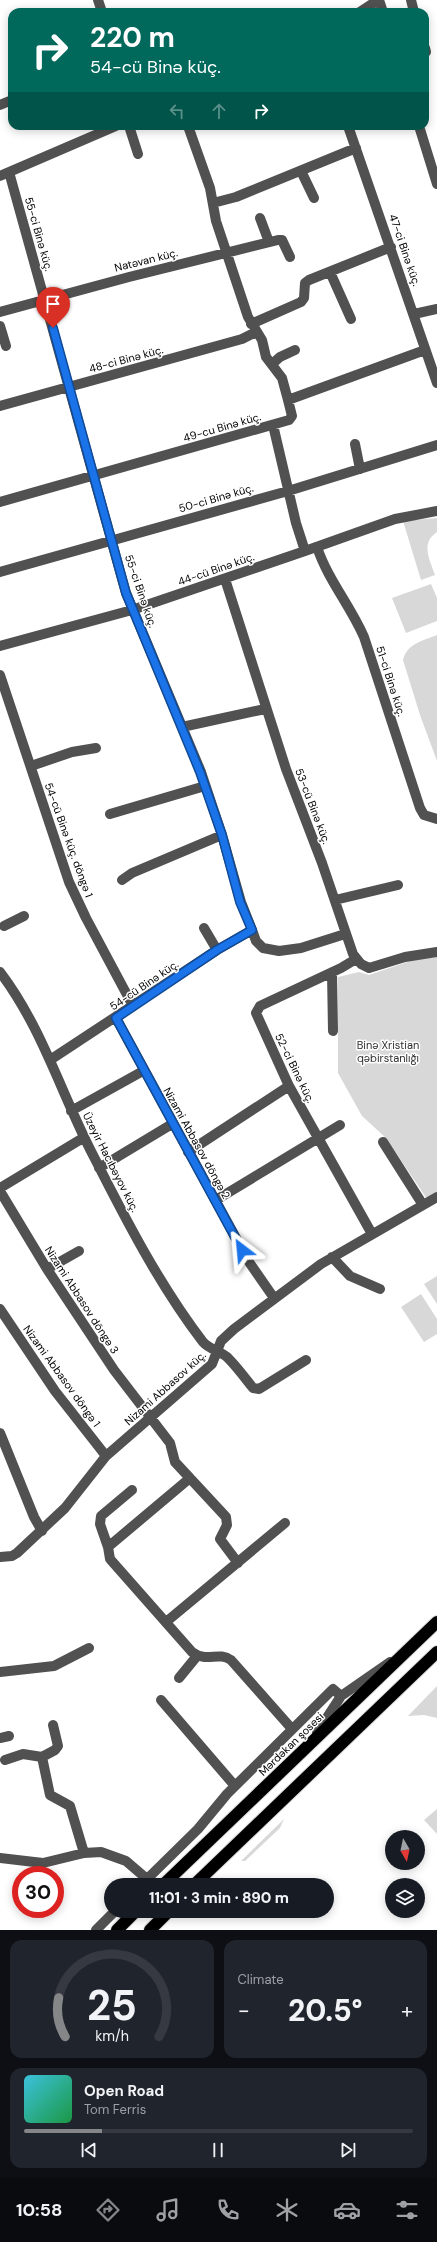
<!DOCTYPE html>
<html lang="en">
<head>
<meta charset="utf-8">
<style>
	body { margin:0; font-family:"DM Sans",sans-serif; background:#20242c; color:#f1f3f6; height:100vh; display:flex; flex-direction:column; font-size:15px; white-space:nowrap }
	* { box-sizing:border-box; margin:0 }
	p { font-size:13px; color:#9ea1a6 }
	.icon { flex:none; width:22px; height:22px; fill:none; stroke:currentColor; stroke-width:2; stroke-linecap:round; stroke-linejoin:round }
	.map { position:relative; height:1930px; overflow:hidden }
	.details { display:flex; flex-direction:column; gap:10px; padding:10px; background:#0d0f14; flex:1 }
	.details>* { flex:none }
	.top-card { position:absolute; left:8px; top:8px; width:421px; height:122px; border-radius:12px; box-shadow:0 2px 10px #0003; background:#00695c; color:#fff; overflow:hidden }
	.needle { width:26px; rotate:171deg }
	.tools { position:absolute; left:385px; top:1830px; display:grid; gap:8px }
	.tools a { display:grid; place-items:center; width:40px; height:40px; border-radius:50%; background:#171b24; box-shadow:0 2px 10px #0003; font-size:20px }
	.speed { position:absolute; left:12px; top:1866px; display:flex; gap:8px; font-size:20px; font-weight:700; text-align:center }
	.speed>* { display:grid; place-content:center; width:52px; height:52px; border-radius:50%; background:#171b24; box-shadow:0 2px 10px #0003; line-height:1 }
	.speed .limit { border:6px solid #d22; background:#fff; color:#111 }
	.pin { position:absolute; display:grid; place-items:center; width:34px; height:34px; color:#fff; margin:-41px -17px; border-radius:50% 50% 50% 0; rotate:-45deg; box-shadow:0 0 4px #0007 }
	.pin .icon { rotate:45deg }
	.me { position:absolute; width:44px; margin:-22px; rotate:331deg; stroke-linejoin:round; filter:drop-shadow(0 0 3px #0008) }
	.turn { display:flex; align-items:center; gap:14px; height:84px; padding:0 16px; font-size:18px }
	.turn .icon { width:52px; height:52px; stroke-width:2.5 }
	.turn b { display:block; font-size:28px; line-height:34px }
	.lanes { display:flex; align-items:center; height:38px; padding:0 16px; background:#0003; justify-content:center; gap:20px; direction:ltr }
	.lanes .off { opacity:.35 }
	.big { font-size:30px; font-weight:800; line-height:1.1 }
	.details .card { flex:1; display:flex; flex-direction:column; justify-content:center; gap:6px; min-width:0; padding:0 14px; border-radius:12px; background:#20242c }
	.details .dial { align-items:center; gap:0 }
	.dial svg { height:104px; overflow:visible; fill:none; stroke:#363941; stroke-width:7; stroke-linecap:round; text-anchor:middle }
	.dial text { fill:#f1f3f6; stroke:none }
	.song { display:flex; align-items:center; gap:12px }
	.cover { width:48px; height:48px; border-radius:6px; background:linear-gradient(135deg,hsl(190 70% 55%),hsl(140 70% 35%)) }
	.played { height:4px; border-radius:2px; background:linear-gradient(90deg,#858687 20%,#363941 20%) }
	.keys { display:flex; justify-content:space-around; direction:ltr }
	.heat { display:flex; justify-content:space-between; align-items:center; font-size:22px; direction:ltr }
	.details .tiles { flex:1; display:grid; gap:10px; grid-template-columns:1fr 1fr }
	.card:last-child { grid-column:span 2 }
	.trip { position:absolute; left:104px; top:1878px; width:230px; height:40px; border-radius:20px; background:#171b24; box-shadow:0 2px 10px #0003; font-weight:800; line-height:40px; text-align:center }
	.dock { display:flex; height:64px; justify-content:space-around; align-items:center; background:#090b0e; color:#9ea1a6 }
	.dock .icon { width:28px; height:28px }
	.dock .selected { color:#858687 }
	.dock b { font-size:18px; color:#f1f3f6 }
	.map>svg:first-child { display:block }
	.green { fill:#d8d8d8 }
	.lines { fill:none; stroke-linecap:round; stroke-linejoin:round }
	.highway-casing { stroke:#dbdbdb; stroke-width:14 }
	.minor { stroke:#515151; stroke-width:10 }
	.highway { stroke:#000; stroke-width:12 }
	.route-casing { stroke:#114b97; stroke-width:10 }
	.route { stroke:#1a73e8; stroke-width:7 }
	.labels { text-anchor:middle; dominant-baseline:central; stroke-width:3; stroke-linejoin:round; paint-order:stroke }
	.street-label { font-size:11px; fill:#000; stroke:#fff }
	.park-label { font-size:11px; fill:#2f2f2f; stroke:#fff }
</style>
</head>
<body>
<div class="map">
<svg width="437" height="1930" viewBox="0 0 437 1930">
	<rect width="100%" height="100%" fill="#fff"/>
	<!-- green -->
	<path class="green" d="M437 518V532C420 543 430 560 435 575L421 580 403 521Z
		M431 584 437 598V621L406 633 392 598Z
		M437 635V761L420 715 403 660C407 643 423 641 437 635Z
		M437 957V1193L427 1199 386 1138 362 1116 338 1073V977L359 972 369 975 419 958Z
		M437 1276V1304L424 1284Z
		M421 1294 437 1319V1334L424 1342 401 1307Z
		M437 1686V1718L424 1715 408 1716Z
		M437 1809V1834L424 1820Z
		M284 1819 280 1828 245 1861H241Z"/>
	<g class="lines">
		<defs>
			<path id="highway" d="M163 1885 437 1622
				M194 1885 437 1652
				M117 1930 136 1911
				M150 1930 169 1911"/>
		</defs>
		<!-- highway casing -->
		<use href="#highway" class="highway-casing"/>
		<!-- minor -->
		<path class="minor" d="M98 0 102 12
			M379 0 383 12
			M411 0 414 12
			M360 12 378 0
			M425 48 426 52
			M0 105 12 100
			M129 126 138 154
			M188 126 210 188 216 221 248 317 262 340 266 357 282 378 288 400
			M348 126 437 383
			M419 126 437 184
			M301 171 314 198
			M9 172 126 593 201 772 222 835 241 902 252 930 256 941 263 948 279 951 301 948 345 934
			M0 176 116 126
			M213 203 236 197 356 148
			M260 218 269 242
			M330 272 351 319
			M0 312 129 277 278 240H282L290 257
			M414 314 437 309
			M251 324 301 302 304 298 305 283 309 280 391 247
			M0 326 6 346
			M272 364 280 357 295 350
			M0 406 242 339 256 332
			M273 425 296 523 305 551
			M355 444 360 469
			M0 502 289 420 292 416 288 400 425 350
			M317 547C328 580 350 605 364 637L420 808 424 815 437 819
			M0 572 288 491 437 445
			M225 579 286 769 322 863 353 954 361 964 369 968 405 957 437 952
			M0 646 132 610 305 551 395 519 437 511
			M0 675 69 882 86 918 133 1006
			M182 727 265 709
			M31 766 72 752 96 748
			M110 814 205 786
			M122 880 132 873 222 835
			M335 900 398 885
			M4 926 24 916
			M204 928 217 950
			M356 959 341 968 260 1006 256 1013 289 1086 372 1234
			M0 972C42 1027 62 1096 94 1157 126 1220 160 1286 203 1342 210 1350 221 1351 228 1358 237 1367 245 1378 253 1388L259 1389 306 1360
			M332 972 333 1031
			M116 1018 249 1262 274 1298
			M50 1060 217 950 252 930
			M71 1111 143 1071
			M383 1142 423 1205
			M188 1152 289 1086
			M99 1168 172 1124
			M0 1188 83 1138
			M0 1191 47 1269 114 1370 170 1443 175 1462 226 1517 227 1525 220 1539 238 1563
			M216 1200 340 1125
			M332 1257 350 1276 380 1289
			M47 1269 79 1251
			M0 1309 55 1391 106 1456
			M0 1433 34 1517 42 1531
			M190 1478 108 1547 110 1559 192 1652C207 1663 218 1651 231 1660L292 1729
			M108 1547 100 1524 101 1516 132 1490
			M0 1557 12 1556 17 1553 65 1508 106 1456 212 1364 221 1341 234 1329 321 1264 437 1197
			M166 1622 285 1523
			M0 1672 54 1666 89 1648
			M179 1678 197 1656
			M161 1700 235 1786
			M317 1733 341 1696 390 1662
			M0 1738 9 1736
			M42 1757 50 1795 70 1806 84 1853
			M5 1760 23 1754 42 1757 55 1750 58 1746 53 1725
			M0 1858 43 1863 84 1853 101 1852 126 1861 147 1879
			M141 1885 198 1829 227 1794 333 1689 341 1696
			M96 1930 115 1911"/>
		<!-- highway -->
		<use href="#highway" class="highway"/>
	</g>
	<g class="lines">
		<defs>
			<path id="route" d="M53 328 126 593 200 772 222 835 240 902 252 930 217 950 116 1018 242 1250"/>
		</defs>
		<!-- route casing -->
		<use href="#route" class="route-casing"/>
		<!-- route -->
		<use href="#route" class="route"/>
	</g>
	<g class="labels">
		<!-- street labels -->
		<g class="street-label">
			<text transform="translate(39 234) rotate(74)">55-ci Binə küç.</text>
			<text transform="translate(405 250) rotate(71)">47-ci Binə küç.</text>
			<text transform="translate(146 260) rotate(-14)">Natəvan küç.</text>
			<text transform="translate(126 359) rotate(-15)">48-ci Binə küç.</text>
			<text transform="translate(222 427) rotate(-16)">49-cu Binə küç.</text>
			<text transform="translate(216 498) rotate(-16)">50-ci Binə küç.</text>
			<text transform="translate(216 569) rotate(-19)">44-cü Binə küç.</text>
			<text transform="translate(141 591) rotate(71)">55-ci Binə küç.</text>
			<text transform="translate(391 681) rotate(72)">51-ci Binə küç.</text>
			<text transform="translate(313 806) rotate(69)">53-cü Binə küç.</text>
			<text transform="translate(69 840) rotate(70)">54-cü Binə küç. döngə 1</text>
			<text transform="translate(144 985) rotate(-34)">54-cü Binə küç.</text>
			<text transform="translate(295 1068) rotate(64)">52-ci Binə küç.</text>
			<text transform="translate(197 1143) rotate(61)">Nizami Abbasov döngə 2</text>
			<text transform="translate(111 1162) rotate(63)">Üzeyir Hacıbəyov küç.</text>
			<text transform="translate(82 1300) rotate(57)">Nizami Abbasov döngə 3</text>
			<text transform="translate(62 1376) rotate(54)">Nizami Abbasov döngə 1</text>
			<text transform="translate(165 1388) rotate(-42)">Nizami Abbasov küç.</text>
			<text transform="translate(291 1744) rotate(-44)">Mərdəkan şosesi</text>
		</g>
		<!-- park labels -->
		<g class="park-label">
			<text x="388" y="1045">Binə Xristian<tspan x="388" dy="13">qəbirstanlığı</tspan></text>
		</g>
	</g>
</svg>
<div class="tools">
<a><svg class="needle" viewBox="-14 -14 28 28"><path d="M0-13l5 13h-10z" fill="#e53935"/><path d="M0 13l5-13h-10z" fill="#9ea1a6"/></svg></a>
<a><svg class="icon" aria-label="layers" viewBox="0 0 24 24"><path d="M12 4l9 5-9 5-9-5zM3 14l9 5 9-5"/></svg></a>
</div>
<div class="speed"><div class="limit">30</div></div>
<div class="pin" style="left:53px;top:328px;background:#d93025"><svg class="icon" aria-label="arrive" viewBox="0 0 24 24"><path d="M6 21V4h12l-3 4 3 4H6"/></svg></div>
<svg class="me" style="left:242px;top:1250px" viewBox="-20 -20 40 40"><path d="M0-17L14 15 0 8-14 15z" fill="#1a73e8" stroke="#fff" stroke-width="4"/></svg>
<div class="trip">11:01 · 3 min · 890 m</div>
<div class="top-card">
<div class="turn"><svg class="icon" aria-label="right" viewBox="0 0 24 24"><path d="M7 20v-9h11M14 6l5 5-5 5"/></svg><div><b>220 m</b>54-cü Binə küç.</div></div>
<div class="lanes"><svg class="icon off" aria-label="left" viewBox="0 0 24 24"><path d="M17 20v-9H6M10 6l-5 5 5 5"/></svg><svg class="icon off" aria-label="ahead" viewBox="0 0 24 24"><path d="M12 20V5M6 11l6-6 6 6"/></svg><svg class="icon" aria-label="right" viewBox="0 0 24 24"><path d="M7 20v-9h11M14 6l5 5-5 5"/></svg></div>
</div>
</div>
<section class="details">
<div class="tiles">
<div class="card dial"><svg viewBox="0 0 100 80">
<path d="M14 69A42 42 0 1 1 86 69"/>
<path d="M14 69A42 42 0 0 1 9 39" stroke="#858687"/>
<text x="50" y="56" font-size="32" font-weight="700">25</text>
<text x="50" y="72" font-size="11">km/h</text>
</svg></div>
<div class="card"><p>Climate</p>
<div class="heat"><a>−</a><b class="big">20.5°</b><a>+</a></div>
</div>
<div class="card">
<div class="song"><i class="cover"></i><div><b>Open Road</b><p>Tom Ferris</p></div></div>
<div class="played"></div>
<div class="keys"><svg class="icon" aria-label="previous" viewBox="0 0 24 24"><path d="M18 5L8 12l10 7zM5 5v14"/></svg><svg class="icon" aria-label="pause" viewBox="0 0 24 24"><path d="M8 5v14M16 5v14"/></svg><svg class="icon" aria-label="next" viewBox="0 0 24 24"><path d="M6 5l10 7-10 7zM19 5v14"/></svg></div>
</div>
</div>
</section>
<nav class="dock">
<b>10:58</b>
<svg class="icon selected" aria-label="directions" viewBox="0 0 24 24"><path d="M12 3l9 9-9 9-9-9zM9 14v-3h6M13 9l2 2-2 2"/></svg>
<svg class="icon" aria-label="music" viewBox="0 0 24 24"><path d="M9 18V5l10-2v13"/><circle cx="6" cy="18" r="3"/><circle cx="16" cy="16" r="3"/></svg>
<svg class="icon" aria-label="phone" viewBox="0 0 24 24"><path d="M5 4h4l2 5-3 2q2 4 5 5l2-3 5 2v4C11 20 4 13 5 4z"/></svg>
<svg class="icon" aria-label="climate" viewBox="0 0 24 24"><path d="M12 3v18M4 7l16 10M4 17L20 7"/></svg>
<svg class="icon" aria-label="car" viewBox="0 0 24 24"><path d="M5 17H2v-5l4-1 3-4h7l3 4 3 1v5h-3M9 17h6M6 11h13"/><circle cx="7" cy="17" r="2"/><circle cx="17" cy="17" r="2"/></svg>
<svg class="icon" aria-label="filters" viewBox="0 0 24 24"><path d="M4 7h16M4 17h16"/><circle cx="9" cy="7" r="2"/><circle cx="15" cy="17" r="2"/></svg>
</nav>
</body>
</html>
